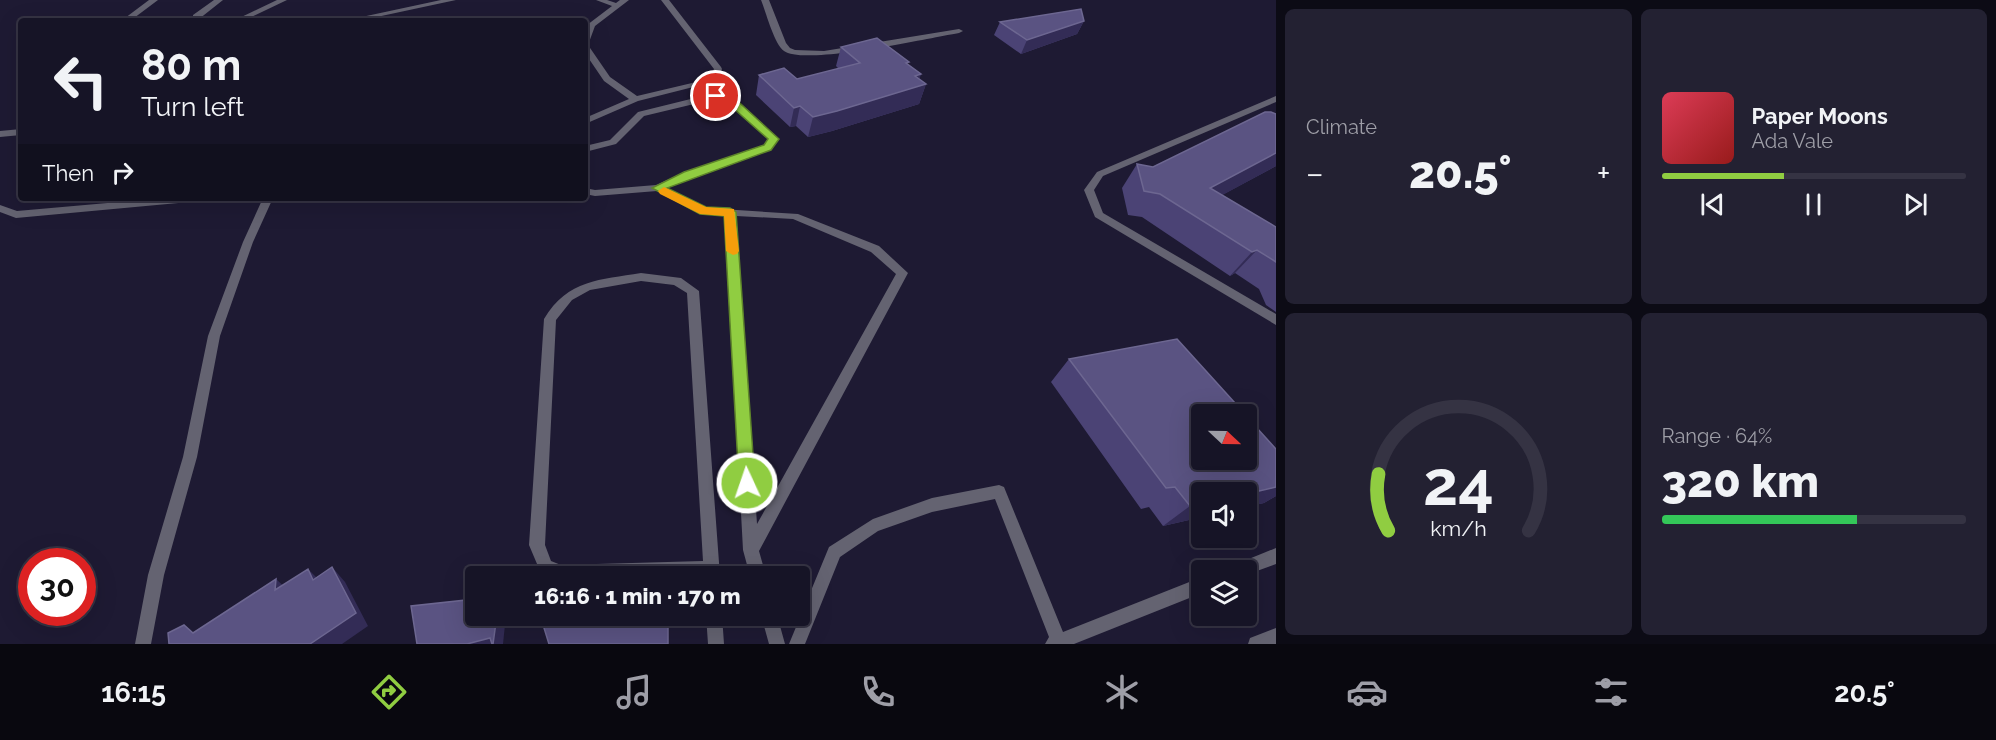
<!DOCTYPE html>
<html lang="en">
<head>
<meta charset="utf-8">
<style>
	body { margin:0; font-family:Raleway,sans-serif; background:#232132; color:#f1f3f6; height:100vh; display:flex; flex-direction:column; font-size:22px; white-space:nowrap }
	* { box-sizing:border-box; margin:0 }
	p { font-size:20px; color:#9e9ea7 }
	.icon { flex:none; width:33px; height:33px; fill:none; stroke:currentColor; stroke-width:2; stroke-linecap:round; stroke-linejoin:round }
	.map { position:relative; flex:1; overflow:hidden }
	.drawer { display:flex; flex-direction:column; gap:9px; padding:9px; background:#0c0b15; width:720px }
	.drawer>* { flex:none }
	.hud { position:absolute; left:18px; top:18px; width:570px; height:183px; border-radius:6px; box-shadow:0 6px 24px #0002,0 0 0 2px #353343; background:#161426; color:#f1f3f6; overflow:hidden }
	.needle { width:39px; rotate:112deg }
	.fabs { position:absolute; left:1191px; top:404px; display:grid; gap:12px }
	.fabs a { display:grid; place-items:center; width:66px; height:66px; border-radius:6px; background:#161426; box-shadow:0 6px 24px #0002,0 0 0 2px #353343; font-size:30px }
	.speed { position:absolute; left:18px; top:548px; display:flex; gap:12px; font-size:30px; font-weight:700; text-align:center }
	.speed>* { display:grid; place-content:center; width:78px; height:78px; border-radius:50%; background:#161426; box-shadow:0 6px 24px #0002,0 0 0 2px #353343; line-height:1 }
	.speed .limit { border:9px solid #d22; background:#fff; color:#111 }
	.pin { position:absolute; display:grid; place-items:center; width:51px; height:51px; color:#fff; margin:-26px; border:3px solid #fff; border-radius:50%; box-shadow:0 2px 6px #0007 }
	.me { position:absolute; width:66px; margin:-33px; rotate:357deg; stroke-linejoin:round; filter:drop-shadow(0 0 4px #0008) }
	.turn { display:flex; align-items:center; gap:21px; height:126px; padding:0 24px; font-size:27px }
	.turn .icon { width:78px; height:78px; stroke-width:2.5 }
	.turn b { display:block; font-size:42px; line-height:51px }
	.then { display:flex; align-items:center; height:57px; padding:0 24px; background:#0003; gap:12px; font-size:22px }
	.big { font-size:45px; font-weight:800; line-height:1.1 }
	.drawer .widget { flex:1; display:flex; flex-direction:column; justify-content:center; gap:9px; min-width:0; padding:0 21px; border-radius:9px; background:#232132 }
	.drawer .dial { align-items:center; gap:0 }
	.dial svg { height:156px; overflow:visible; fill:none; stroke:#353343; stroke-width:7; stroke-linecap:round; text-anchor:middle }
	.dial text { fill:#f1f3f6; stroke:none }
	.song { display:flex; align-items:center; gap:18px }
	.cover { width:72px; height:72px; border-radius:9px; background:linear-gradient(135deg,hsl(350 70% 55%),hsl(0 70% 35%)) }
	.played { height:6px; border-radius:3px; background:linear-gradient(90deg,#90cd41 40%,#353343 40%) }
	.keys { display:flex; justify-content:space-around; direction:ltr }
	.heat { display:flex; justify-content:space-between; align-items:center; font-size:33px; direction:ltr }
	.charge { height:9px; border-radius:4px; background:linear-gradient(90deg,#34c759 64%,#353343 0) }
	.drawer .tiles { flex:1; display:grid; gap:9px; grid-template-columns:repeat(2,1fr) }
	.trip { position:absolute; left:465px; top:566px; width:345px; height:60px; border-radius:6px; background:#161426; box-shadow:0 6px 24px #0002,0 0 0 2px #353343; font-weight:800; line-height:60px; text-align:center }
	.tabs { display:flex; height:96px; justify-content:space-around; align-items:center; background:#09080f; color:#9e9ea7 }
	.tabs .icon { width:42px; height:42px }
	.tabs .on { color:#90cd41 }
	.tabs b { font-size:27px; color:#f1f3f6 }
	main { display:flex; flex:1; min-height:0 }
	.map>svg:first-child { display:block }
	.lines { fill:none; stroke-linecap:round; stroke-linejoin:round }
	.minor { fill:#646371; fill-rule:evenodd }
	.wall { fill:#4b4375 }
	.shaded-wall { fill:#332c56 }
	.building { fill:#5a5382; stroke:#6d6791; stroke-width:1.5 }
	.route { fill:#90cd41; stroke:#5e852a; stroke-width:1.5 }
	.slow { fill:#f59e0b }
</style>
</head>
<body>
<main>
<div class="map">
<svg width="1276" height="644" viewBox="0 0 1276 644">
	<rect width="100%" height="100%" fill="#1e1a33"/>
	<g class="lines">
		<!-- minor -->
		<path class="minor" d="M149 0H158L130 21H121Z
			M214 0H223L199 19H193V15Z
			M277 0H287L243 21H233Z
			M441 0H456L358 21H343Z
			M596 0H607L616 3 620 0H629L595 26 588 45 610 77 637 96 709 79 714 69 661 0H669L721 67 722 69 717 81 638 101 585 124V118L629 99 604 81 585 53V32L587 25 612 6Z
			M761 0H769L786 43 790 48 795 50 824 51 959 29 963 31 959 33C929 38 804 66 784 51 774 44 766 12 761 0Z
			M715 93 730 95 778 139 770 150 691 176 666 188 706 208 798 214 879 246 908 273 759 551 766 576H750L743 550 725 216 700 213 657 191 595 196 585 194V188L595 190 656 185 685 172 764 146 768 139 725 99H715L644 116 616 144 585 152V146L610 140 638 112ZM736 216 793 219 871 252 896 274 757 524Z
			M1276 96V102L1103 176 1094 190 1103 213 1276 314V325L1095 217 1084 190 1097 172Z
			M21 129V135L0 137V131Z
			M164 198H205L200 201 16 218 0 212V205L17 211Z
			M263 198H273L253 242 220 336 197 457 164 575 151 644H135L148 575 183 457 208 336 243 242Z
			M641 273 681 278 699 291 720 576H550L540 571 529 545 544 319C568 279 600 280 641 273ZM641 281 674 285 687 293 703 561 561 565 551 561 545 545 556 320 572 300 590 290Z
			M999 485 1004 487 1006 492 1063 632 1202 577V593L1074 644H1045L1049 637 995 499 932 512 878 531 840 557 805 644H789L829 547 873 519 932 498Z
			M1276 548V564L1246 575V570H1232L1234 565Z
			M706 615H722L724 644H708Z
			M761 615H777L785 644H769Z
			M1276 628V644H1248L1250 638Z"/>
	</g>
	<!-- wall -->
	<path class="wall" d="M1084 21 1077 34 1021 54 994 35 1000 22Z
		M841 47 908 64 921 74 919 79 926 84 919 104 832 131 808 137 796 126 790 127 756 95 759 75 797 79 839 69 836 66Z
		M1276 114V166L1222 195 1276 262V312L1266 305 1259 289 1235 273 1230 276 1142 217 1128 215 1122 188 1137 164 1153 167Z
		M1069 359 1276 449V496L1264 503 1246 507V492H1202V517L1163 526 1149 507 1141 509 1051 382Z"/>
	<!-- shaded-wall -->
	<path class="shaded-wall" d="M1084 21 1077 34 1021 54 1027 40Z
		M921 74 917 87 926 84 919 104 832 131 808 137 813 117Z
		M800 106 796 126 790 127 794 108Z
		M1276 153V166L1191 212 1210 188Z
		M1257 250 1235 273 1230 276 1252 252Z
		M1276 487V496L1264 503 1246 507V494Z
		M1202 504V517L1163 526 1190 506Z
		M332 567 345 582 368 626 342 644H310Z
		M308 569 322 583 313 580Z
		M276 579 291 593 275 590Z
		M497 615H506L503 644H493Z
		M490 638 493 644H467V643Z"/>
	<!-- building -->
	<path class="building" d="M1081 9 1084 21 1027 40 1000 22Z
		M877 38 909 62 906 63 921 74 915 76 926 84 837 111 813 117 800 106 794 108 759 75 784 68 797 79 860 63 841 47Z
		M1265 112H1271L1276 114V153L1210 188 1276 227V262L1257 250 1252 252 1160 194 1144 191 1137 164 1153 167Z
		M1177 339 1245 414H1202V459H1246V416L1276 449V487L1246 494V492H1202V504L1190 506 1175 487 1166 488 1069 359Z
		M332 567 356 613 310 644H169L168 633 184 625 193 633 276 579 275 590 308 569 313 580Z
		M624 568 625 576H565Z
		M559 573 560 576H552Z
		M476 589V615H497L493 644H492L490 638 467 644H417L411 606 475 599 471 591Z
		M540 615H660L668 616V644H549Z"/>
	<!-- route -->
	<path class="route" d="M716 93 731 95 779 139 771 150 667 188 706 207 730 208 736 212 755 483 752 488 747 490 741 488 739 483 724 216 700 214 652 188 684 172 764 145 768 139 724 100 712 99V94Z"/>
	<!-- slow -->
	<path class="slow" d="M664 187 706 207 734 209 739 251 737 254 733 255 726 251 724 216 700 214 660 194 658 191Z"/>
</svg>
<div class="fabs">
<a><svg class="needle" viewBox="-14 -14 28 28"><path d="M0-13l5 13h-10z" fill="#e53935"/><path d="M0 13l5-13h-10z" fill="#9e9ea7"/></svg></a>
<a><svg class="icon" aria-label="sound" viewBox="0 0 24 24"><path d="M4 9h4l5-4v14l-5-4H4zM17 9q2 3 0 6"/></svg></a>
<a><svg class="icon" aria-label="layers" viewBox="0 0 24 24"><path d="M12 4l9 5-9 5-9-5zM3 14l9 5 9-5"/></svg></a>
</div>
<div class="speed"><div class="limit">30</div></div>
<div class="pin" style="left:716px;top:96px;background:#d93025"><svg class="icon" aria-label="arrive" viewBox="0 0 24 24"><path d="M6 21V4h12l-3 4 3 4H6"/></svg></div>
<svg class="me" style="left:747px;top:483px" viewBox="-20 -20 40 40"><circle r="17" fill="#90cd41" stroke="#fff" stroke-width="3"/><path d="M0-11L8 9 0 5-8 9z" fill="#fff"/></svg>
<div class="trip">16:16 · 1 min · 170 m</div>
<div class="hud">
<div class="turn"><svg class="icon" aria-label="left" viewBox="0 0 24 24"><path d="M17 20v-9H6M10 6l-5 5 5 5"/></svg><div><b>80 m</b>Turn left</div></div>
<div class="then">Then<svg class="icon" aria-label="right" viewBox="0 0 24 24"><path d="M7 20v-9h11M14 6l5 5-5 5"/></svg></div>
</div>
</div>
<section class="drawer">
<div class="tiles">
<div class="widget"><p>Climate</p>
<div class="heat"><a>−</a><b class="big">20.5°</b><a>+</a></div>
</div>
<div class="widget">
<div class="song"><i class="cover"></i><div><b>Paper Moons</b><p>Ada Vale</p></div></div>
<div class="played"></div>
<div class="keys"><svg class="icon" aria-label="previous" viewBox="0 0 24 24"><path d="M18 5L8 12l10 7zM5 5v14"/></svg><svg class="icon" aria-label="pause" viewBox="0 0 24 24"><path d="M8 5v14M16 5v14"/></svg><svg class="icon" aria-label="next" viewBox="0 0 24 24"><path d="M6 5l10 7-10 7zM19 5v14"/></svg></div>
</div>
<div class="widget dial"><svg viewBox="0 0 100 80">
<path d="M14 69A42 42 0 1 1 86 69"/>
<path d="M14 69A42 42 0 0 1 9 40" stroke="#90cd41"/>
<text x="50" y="56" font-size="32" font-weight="700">24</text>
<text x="50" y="72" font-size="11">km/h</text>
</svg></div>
<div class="widget"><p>Range · 64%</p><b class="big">320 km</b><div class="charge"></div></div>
</div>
</section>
</main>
<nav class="tabs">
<b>16:15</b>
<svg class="icon on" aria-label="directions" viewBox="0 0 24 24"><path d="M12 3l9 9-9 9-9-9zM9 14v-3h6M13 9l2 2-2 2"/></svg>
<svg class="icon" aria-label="music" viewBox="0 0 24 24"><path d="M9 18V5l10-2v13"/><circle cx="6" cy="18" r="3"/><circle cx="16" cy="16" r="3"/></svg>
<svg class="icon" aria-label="phone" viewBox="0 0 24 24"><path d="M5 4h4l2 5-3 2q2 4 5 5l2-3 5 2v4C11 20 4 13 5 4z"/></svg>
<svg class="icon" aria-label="climate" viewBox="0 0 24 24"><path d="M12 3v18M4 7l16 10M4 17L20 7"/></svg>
<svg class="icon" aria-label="car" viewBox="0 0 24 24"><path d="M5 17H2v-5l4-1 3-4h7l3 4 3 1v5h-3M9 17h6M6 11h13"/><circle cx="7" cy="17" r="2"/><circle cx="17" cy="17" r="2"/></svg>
<svg class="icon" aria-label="filters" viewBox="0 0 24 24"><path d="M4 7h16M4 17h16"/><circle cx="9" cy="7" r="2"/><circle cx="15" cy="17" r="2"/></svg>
<b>20.5°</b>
</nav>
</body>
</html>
